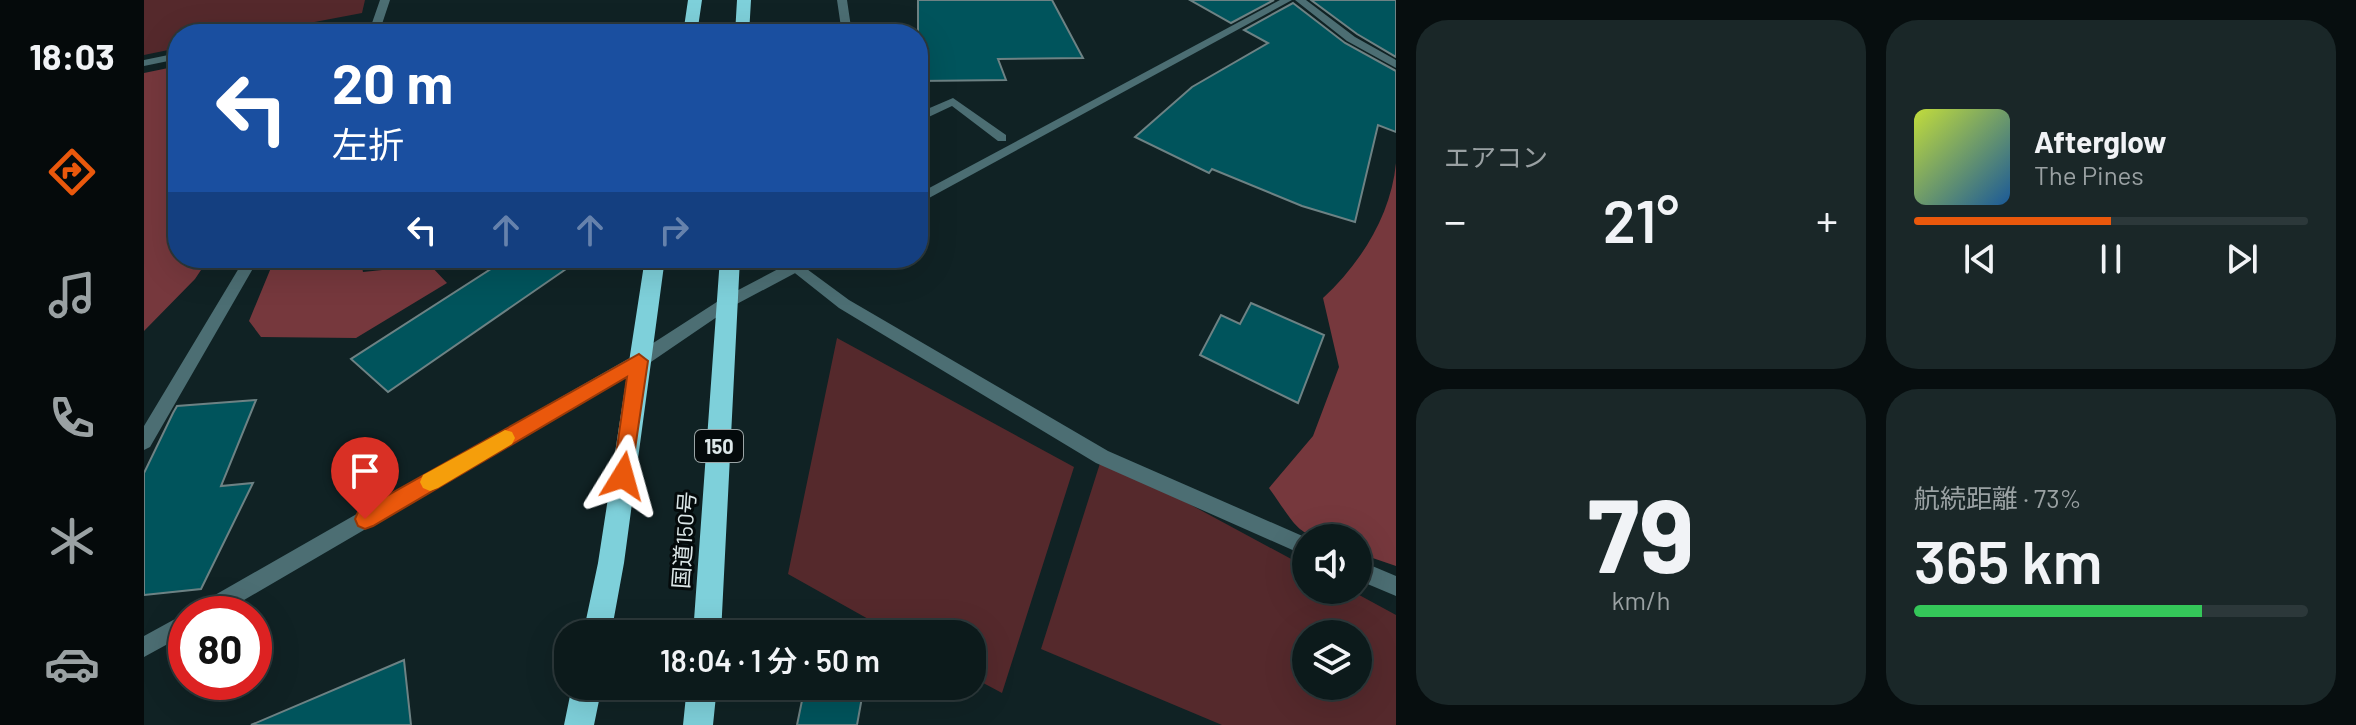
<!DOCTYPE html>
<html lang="ja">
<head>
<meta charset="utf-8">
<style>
	body { margin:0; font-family:Barlow,"Noto Sans JP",sans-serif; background:#1a2728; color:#f1f3f6; height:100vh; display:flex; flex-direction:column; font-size:30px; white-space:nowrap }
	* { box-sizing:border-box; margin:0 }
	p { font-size:26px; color:#9aa1a3 }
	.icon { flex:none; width:44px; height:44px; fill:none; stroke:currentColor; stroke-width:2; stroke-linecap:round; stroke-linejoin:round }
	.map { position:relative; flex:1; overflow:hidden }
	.drawer { display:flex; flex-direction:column; gap:20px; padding:20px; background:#070e0f; width:960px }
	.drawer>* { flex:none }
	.guide { position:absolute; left:24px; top:24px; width:760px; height:244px; border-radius:32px; box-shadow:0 8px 32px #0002,0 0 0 2px #2c383a; background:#1a4fa0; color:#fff; overflow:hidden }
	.fabs { position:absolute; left:1148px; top:524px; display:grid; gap:16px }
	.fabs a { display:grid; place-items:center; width:80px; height:80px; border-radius:50%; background:#0c1a1b; box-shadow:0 8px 32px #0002,0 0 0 2px #2c383a; font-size:40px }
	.speed { position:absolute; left:24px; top:596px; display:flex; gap:16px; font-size:40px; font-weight:700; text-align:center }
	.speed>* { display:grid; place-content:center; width:104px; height:104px; border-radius:50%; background:#0c1a1b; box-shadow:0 8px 32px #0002,0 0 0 2px #2c383a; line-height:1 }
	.speed .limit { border:12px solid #d22; background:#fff; color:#111 }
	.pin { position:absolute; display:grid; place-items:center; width:68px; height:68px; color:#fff; margin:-82px -34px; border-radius:50% 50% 50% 0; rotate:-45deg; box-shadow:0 0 8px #0007 }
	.pin .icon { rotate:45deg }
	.me { position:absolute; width:88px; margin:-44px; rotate:8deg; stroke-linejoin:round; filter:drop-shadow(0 0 6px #0008) }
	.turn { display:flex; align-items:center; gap:28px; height:168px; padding:0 32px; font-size:36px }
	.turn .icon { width:104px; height:104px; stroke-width:2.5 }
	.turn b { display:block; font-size:56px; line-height:68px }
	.lanes { display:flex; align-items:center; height:76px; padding:0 32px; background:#0003; justify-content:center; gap:40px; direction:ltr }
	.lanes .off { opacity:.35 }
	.big { font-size:60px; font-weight:600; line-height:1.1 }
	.drawer .card { flex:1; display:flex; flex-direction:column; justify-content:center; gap:12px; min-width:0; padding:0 28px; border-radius:32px; background:#1a2728 }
	.drawer .dial { align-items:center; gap:0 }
	.dial b { font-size:104px; line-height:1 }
	.song { display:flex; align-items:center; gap:24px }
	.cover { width:96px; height:96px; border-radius:12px; background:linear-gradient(135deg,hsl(70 70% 55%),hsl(210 70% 35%)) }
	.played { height:8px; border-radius:4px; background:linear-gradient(90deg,#ea580c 50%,#2c383a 50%) }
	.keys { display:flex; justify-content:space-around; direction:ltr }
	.heat { display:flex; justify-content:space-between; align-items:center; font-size:44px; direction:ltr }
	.charge { height:12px; border-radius:6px; background:linear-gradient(90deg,#34c759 73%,#2c383a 0) }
	.drawer .tiles { flex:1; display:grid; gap:20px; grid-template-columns:repeat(2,1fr) }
	.trip { position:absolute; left:410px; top:620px; width:432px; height:80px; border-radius:32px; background:#0c1a1b; box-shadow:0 8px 32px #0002,0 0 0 2px #2c383a; font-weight:600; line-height:80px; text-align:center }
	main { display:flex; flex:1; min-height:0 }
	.tabs { display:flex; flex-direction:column; width:144px; justify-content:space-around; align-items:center; background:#050a0b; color:#9aa1a3 }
	.tabs .icon { width:56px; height:56px }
	.tabs .on { color:#ea580c }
	.tabs b { font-size:36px; color:#f1f3f6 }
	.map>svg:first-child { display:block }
	.green { fill:#55292c; fill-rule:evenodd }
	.forest { fill:#76383d }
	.building { fill:#00545c; stroke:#6d8284; stroke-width:2 }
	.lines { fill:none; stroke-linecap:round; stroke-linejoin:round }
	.service { fill:#4c6e73; fill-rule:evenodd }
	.minor { fill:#4c6e73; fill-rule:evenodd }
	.tertiary { fill:#4c6e73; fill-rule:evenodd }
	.trunk { fill:#7ed0da; fill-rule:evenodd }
	.route { fill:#ea580c; stroke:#983908; stroke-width:2 }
	.slow { fill:#f59e0b }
	.labels { text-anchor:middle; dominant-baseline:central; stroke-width:6; stroke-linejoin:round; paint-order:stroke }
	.shield { fill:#040a0b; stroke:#9ba5a6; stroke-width:2 }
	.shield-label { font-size:20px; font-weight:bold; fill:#dce7e8 }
	.street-label { font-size:22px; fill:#dce7e8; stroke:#040a0b }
</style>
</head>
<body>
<main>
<nav class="tabs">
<b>18:03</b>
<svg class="icon on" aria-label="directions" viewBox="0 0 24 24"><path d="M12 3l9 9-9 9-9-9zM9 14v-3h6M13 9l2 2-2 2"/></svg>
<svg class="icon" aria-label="music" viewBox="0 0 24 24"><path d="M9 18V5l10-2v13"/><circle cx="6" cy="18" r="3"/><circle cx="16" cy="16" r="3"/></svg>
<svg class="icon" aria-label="phone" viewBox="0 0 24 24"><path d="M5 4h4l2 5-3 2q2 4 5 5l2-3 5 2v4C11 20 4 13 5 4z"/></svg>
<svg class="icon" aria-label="climate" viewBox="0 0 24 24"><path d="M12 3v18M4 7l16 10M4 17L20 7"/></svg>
<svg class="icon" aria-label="car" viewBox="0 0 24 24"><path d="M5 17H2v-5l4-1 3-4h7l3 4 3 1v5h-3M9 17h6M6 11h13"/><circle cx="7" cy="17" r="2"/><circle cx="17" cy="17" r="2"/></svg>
</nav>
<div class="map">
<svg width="1252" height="725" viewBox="0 0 1252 725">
	<rect width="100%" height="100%" fill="#102224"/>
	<!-- green -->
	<path class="green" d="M0 0H221L218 13 108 34H34V48L0 55Z
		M693 338 930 467 858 693 828 677V634H751L644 574Z
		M958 457 1162 567V590H1206L1252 615V725H1078L897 649ZM1162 634H1214V686H1162Z"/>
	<!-- forest -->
	<path class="forest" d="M34 66V258H65L51 279 0 331V73Z
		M1252 163V566L1214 553V538C1152 538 1160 537 1125 488L1169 436 1195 367 1179 298C1217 263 1247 215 1252 163Z
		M131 258H216L219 272 286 265 303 283 212 338 117 337 105 321Z"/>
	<!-- building -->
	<path class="building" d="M774 0H908L939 58 854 59 862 80 774 81Z
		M1046 0H1130L1087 23Z
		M1167 0H1252V57L1213 34Z
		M1149 3 1201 43 1252 71V132L1234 125 1211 222 1158 206 1068 169 1065 173 991 137 1048 87 1124 43 1100 30Z
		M364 258H438L244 392 207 359Z
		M1107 303 1180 335 1154 403 1056 355 1077 315 1096 324Z
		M112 400 77 486 109 483 57 589 0 595V473L29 413 33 406Z
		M260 660 267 725H107Z
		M661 686H720L713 725H653Z"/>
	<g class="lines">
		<!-- service -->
		<path class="service" d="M693 0H703L708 34H698Z
			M809 98 862 135V141H854L808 106 774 122V113Z"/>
		<!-- minor -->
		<path class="minor" d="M236 0H246L238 24 263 34H248L236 30 235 34H225L226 30 139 34 144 31 228 23Z
			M1151 0H1162L1211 37 1252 60V68L1203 41Z
			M34 53V59L0 66V60Z
			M101 258H115L6 447 0 450V426Z
			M652 261 705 300 964 451 1163 538 1162 556 952 463 695 308 647 270 645 266Z
			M1214 560 1252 576V596L1214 580Z"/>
		<!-- tertiary -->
		<path class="tertiary" d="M1136 0H1148L774 204V194Z
			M655 258H674L672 262 589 306 501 366 76 614H47L50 607 489 356 579 298Z
			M42 613 45 614H42V634L0 657V636Z"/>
		<!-- trunk -->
		<path class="trunk" d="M544 0H558L553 34H539Z
			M593 0H607L605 34H591Z
			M501 258H521L480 563 467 634H439L454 563Z
			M576 258H596L577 634H549Z
			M428 686H458L450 725H420Z
			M543 686H573L569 725H539Z"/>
	</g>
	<!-- route -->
	<path class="route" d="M495 354 504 361 486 483 479 486 472 483 469 476 483 377 229 526 221 529 214 526 211 519 214 512Z"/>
	<!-- slow -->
	<path class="slow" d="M361 430 368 432 371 438 368 444 294 488 286 491 279 488 276 482 279 475Z"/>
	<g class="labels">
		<!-- shield labels -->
		<rect class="shield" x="551" y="430" width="48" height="32" rx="6"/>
		<g class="shield-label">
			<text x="575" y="446">150</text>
		</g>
		<!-- street labels -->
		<g class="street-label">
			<text transform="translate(539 540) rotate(-86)">国道150号</text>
		</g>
	</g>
</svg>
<div class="fabs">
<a><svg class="icon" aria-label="sound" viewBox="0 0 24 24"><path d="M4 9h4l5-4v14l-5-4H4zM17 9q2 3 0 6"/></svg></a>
<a><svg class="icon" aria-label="layers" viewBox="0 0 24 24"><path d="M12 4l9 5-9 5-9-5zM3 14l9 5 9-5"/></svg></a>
</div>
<div class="speed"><div class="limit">80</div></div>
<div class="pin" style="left:221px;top:519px;background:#d93025"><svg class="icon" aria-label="arrive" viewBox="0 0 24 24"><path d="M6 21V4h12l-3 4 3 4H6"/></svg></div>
<svg class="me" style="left:479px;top:476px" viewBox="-20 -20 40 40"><path d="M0-17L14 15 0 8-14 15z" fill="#ea580c" stroke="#fff" stroke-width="4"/></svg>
<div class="trip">18:04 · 1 分 · 50 m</div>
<div class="guide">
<div class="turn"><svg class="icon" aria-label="left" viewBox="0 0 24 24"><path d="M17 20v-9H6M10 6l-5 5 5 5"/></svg><div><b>20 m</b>左折</div></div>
<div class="lanes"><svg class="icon" aria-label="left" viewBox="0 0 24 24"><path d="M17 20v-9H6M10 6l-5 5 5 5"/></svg><svg class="icon off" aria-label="ahead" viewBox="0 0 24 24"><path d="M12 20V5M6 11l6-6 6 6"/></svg><svg class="icon off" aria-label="ahead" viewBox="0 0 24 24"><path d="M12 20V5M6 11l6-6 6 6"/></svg><svg class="icon off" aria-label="right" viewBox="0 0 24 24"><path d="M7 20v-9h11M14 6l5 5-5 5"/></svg></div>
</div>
</div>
<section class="drawer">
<div class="tiles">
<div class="card"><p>エアコン</p>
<div class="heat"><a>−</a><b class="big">21°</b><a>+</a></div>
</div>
<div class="card">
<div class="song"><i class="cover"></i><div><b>Afterglow</b><p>The Pines</p></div></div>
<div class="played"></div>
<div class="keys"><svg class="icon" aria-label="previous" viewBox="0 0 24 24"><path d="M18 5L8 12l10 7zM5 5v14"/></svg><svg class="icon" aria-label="pause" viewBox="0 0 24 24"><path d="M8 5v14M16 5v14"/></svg><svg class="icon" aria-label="next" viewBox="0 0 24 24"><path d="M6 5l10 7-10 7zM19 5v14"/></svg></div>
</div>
<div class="card dial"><b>79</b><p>km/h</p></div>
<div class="card"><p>航続距離 · 73%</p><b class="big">365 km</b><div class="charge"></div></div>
</div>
</section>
</main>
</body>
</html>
